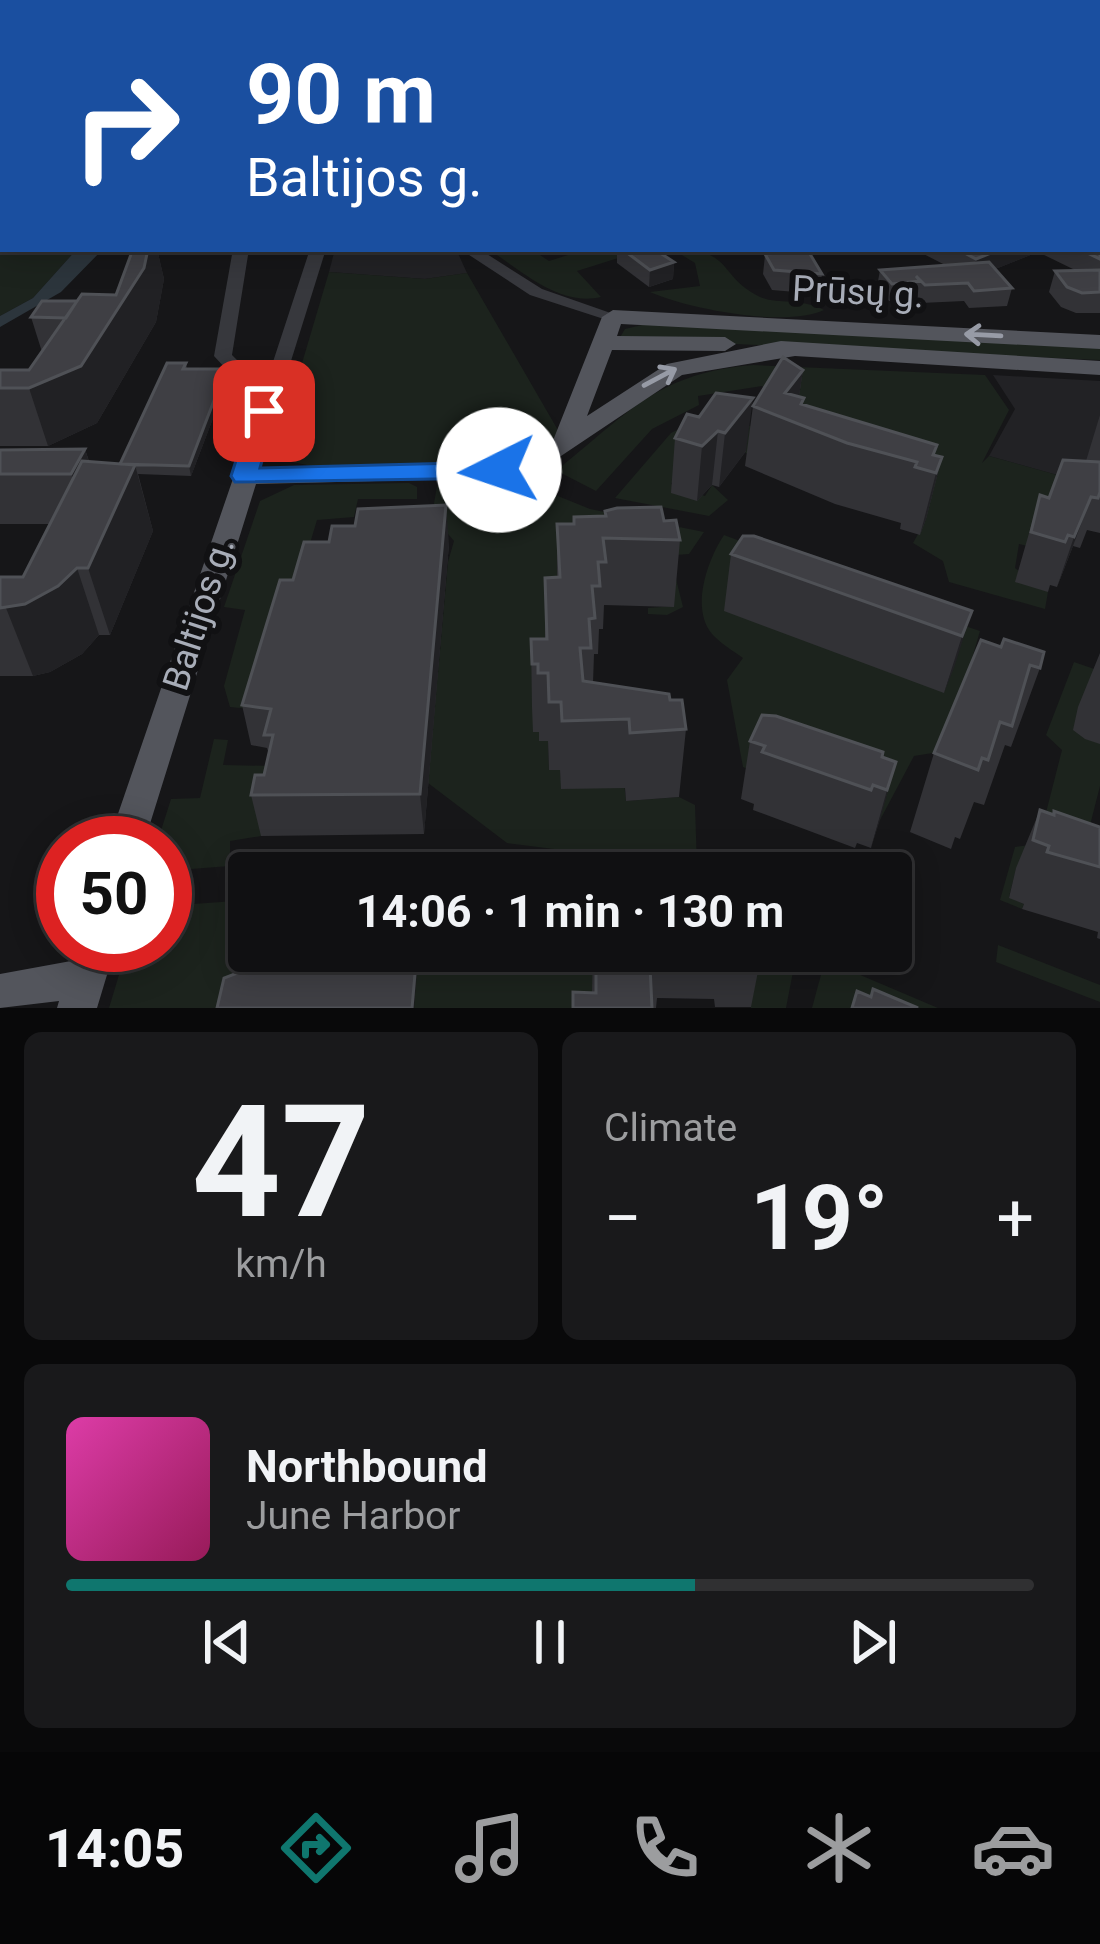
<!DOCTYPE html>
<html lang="en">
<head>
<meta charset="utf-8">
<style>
	body { margin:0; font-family:Roboto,sans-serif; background:#19191b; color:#f1f3f6; height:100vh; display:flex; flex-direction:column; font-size:45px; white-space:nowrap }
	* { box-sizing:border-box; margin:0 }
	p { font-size:39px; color:#9c9d9f }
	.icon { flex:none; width:66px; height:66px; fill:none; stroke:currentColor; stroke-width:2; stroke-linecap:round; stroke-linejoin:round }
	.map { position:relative; height:1008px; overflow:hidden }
	.panel { display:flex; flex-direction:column; gap:24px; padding:24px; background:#09090a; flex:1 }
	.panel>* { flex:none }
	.hud { position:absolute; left:0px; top:0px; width:1101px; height:252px; box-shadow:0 6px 30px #0003,0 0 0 3px #303032; background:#1a4fa0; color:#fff; overflow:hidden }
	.speed { position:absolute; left:36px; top:816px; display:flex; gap:24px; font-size:60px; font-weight:700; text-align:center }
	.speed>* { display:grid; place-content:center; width:156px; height:156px; border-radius:50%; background:#101012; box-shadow:0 6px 30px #0003,0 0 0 3px #303032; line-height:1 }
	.speed .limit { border:18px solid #d22; background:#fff; color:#111 }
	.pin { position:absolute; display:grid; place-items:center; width:102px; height:102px; color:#fff; margin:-51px; border-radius:24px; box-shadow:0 6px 18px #0006 }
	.me { position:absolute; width:132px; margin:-66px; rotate:266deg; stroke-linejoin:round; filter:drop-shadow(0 0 9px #0008) }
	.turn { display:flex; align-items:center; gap:42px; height:252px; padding:0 48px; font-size:54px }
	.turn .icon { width:156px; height:156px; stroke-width:2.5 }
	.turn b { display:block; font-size:84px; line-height:102px }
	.big { font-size:90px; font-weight:700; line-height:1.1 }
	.panel .tile { flex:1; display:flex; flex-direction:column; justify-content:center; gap:18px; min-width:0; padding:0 42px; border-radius:18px; background:#19191b }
	.panel .dial { align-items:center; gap:0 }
	.dial b { font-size:156px; line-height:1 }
	.song { display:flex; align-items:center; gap:36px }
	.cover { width:144px; height:144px; border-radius:18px; background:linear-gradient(135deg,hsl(320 70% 55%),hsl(330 70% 35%)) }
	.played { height:12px; border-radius:6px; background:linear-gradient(90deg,#0f766e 65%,#303032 65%) }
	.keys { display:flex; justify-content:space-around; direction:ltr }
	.heat { display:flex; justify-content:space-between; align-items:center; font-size:66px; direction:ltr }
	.panel .tiles { flex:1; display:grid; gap:24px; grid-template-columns:1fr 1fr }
	.tile:last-child { grid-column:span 2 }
	.trip { position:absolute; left:228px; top:852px; width:684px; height:120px; border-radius:12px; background:#101012; box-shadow:0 6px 30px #0003,0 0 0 3px #303032; font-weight:700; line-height:120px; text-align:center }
	.tabs { display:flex; height:192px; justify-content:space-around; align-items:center; background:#060607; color:#9c9d9f }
	.tabs .icon { width:84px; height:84px }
	.tabs .active { color:#0f766e }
	.tabs b { font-size:54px; color:#f1f3f6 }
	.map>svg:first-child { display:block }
	.built { fill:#222225 }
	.green { fill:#1c231d }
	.water { fill:#2c353c }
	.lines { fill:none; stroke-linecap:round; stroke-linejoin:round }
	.minor { fill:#37383d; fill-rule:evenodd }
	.major { fill:#53555c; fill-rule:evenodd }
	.wall { fill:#323236 }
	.shaded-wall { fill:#212124 }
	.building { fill:#3f3f44; stroke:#4f5156; stroke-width:3 }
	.oneway { stroke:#979ba6 }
	.route { fill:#1a73e8; stroke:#114b97; stroke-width:3 }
	.labels { text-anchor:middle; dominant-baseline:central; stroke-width:12; stroke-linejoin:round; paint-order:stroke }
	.street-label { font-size:36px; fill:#a8adb8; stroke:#111113 }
</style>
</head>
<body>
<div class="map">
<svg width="1100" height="1008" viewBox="0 0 1100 1008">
	<rect width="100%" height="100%" fill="#161618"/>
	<!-- built -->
	<path class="built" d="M335 249H456L467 273 425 279 329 272Z
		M993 375 1100 381V487L989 456 1015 409Z"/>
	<!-- green -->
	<path class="green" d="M0 108 3 249H77L33 298 0 316Z
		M488 249H531L549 261 587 249H647L577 271 601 297C559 307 521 270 488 249Z
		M672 249C735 249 717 276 760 297 778 305 798 297 824 310 787 328 688 309 650 292L700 286 695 263Z
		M329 272 425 279 467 273 559 432 555 439 513 459 489 463 317 467 292 462 276 451Z
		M646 324 1100 347V360L619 339 625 329Z
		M753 365 985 375 1009 410 982 463 989 456 1100 487 1040 549 1019 544 1015 568 1048 592 1045 609 949 582 943 561 913 543 926 520 730 447 682 468 671 484 705 496 712 485 728 500 709 516 615 498 671 433 707 415 814 442 762 386 698 396 699 405 652 429 596 491 561 473 562 466C631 410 660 373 753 365Z
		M511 477 590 509 704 532 689 554 676 555 672 563 683 607 667 615 648 614V608L674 606 615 574 539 732V741H548L549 770H560L562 789 624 783 626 801 679 797 695 805 697 867 507 843 428 783 448 562 454 541 432 515 437 486Z
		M409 483 417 487V499H358L354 517 317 520 260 710 230 707 224 686 245 610 224 607 260 501 294 485Z
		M724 535 740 541 736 549 980 631 945 751 914 756 880 820 743 767 727 680 743 658C733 651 720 643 712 634 690 608 708 559 724 535Z
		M1074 662 1100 671V786L1087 837 1016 869 1009 897 1024 904 1022 909 1000 900 1015 847 1038 844 1062 750 1046 735Z
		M214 739 228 740 223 765 275 766 261 836 230 841V866L165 871V843H157L171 799 200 798Z
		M249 900V951H353L223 1008H109L128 945H165V906Z
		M998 945 1100 985V1002L996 962Z
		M418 951H655L592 1008H414Z
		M728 951H797L786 1008H751L746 970Z
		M825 960 938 1008H812Z"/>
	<!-- water -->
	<path class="water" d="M77 249H103L61 292 0 327V316L33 298Z"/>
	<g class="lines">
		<!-- minor -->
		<path class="minor" d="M0 2 4 3 3 11 0 10Z
			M1098 6H1100V12H1098Z
			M3 95V103L0 104V96Z
			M1098 124 1100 125V133L1098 132Z
			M233 249H249L232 355 238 361 270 371 310 249H326L255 476 245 482 235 476 266 382 226 369 214 356Z
			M460 249H479L542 289 622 317 613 322 530 295Z"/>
		<!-- major -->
		<path class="major" d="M613 310 1100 335V349L621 324 617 336 725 337 736 344 725 351 612 350 587 416 667 364 781 341 1100 361V375L795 356 682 375 558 458 499 478 256 484 144 843H108L236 470 497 462 554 438 602 317Z
			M76 945H116L97 1008H57L59 1001 0 1008V974L71 961Z"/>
	</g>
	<!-- wall -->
	<path class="wall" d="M517 0H581V3H524Z
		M713 0H1017L1016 3H713Z
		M1100 238V313H1076L1061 307 1049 292 1055 271H1077L1038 252 995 269 1012 288 1007 306 969 308 964 301 921 303 916 298 889 301 877 287 880 270 945 265 914 249H1098Z
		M133 249H157L164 279 156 322 97 423 48 446H0V370H29L42 352 31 317 77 301 116 295Z
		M189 249H210L208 254 190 255Z
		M364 249H382L381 253H364Z
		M617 249H654L674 262 673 279 649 287 617 263Z
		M755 249H807L822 274 819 294 772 290 763 274 765 255Z
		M186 363 187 369H226L228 379 191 476 138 474 153 531 110 635H99L82 654 50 672 33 676H0V577H23L50 524H0V450L85 449 89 461 120 464Z
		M803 370 799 396 804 398 803 404 942 457 926 519 920 535 900 529 901 523 835 504 745 466 753 406Z
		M716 393 746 451 719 487 712 485 697 501 671 493 675 438 699 417Z
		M1100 415V533L1087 530 1080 548 1073 546 1057 587 1050 585 1048 592 1015 582 1040 495 1049 498 1086 461Z
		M664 521 680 540 674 607 604 605 603 629H599L598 654H594L593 683 670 700 686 729 679 797 626 801 625 788 561 789 560 770H549L548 741H539V732H533L532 707 531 639H545V578L557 577V524Z
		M355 526 449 544 424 834 261 836 251 795 264 775 269 754 267 748 251 745 242 705 293 580 329 542Z
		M731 554 972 611 944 693 724 611Z
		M981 640 1040 668 1011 747 1005 745 984 805 974 802 960 839 955 837 951 849 910 832 934 753Z
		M1100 653V744L1085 739 1073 730 1078 707Z
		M750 741 882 757 896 762 871 848 857 843 855 848 753 810 754 804 741 799Z
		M1040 810 1053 815 1054 811 1100 827V939L1097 938 1098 932 1022 909 1024 904 1009 898 1016 868Z
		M593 951H762L751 1007H715L714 999 657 998 656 1008H572L592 993Z"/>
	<!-- shaded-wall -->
	<path class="shaded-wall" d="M392 0H412L407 3H387Z
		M547 0H581V3H547Z
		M854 0H890V3H841Z
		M981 0H1017L1016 3H970Z
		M1100 45V73H1098V46Z
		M148 249H157L164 279 156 322 97 423 48 446 29 388 144 268Z
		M1001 249H1039L1038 252 971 279 976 259Z
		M674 262 673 279 649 287 650 270Z
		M226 369 228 379 191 476 189 466Z
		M803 370 795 422 785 393Z
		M753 398 746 451 719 487 725 433Z
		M718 431 712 485 697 501 702 446Z
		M85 449 100 499 87 524 71 474Z
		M942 457 926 519 920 535 936 473Z
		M135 465 153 531 110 635 88 568Z
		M1091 497 1073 546 1057 587 1074 537Z
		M446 505 449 544 424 834 420 794Z
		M77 568 99 635 82 654 50 672 33 676 6 608Z
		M972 611 954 668 944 693 962 636Z
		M896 762 880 820 871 848 887 790Z
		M417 951H419L414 1008H412Z"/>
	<!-- building -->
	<path class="building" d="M23 0H392L387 3H25Z
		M766 0H854L841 3H773Z
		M918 0H981L970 3H928Z
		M3 18V72L0 71V19Z
		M1098 237 1100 238V259L1079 249H1098Z
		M133 249H148L144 268 81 366 29 388H0V370H29L82 294 116 295Z
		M622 249H654L674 262 650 270Z
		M793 249H807L822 274 774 270 765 254 798 252Z
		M957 249H1001L976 259Z
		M989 262 1012 288 974 291 968 283 925 285 916 276 920 281 892 284 880 270Z
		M1100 270V292L1082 293 1067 287 1055 271Z
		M42 301H77L66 318 31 317Z
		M783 357 803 370 785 393 804 398 801 404 937 445 933 455 942 457 936 473 915 467 917 462 847 443 753 406Z
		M167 363H186L183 369H226L189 466 120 464Z
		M716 393 753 398 725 433 718 431 702 446 675 438 687 414 699 417Z
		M85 449 71 474H0V450Z
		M1063 460 1100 462V492L1098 498 1091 497 1074 537 1068 535 1065 542 1031 532 1040 495 1049 498Z
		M82 461 135 465 88 568H77L58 586 25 604 0 608V577H23Z
		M446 505 420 794 251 795 255 775H264L273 735H264L271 709 242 705 280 580H293L304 542H329L332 526H355L358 509Z
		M661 507 664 521 676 520 680 540 603 538 606 562H598L600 586H592L595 618 589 619 591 648H580L583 681 669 694 670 700H682L686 729 630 733 629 719 562 721 561 702H549L548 673H538V664H532L531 639H547L545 578 560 577 557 524H574V517L606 516 605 511 617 508Z
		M743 536H754L972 611 962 636 731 554Z
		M1004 639 1044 652 1040 668 1030 665 1012 726 1000 722 988 760 982 758 978 770 934 753 981 640 1001 647Z
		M762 715 776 716 883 752 882 757 896 762 887 790 873 785 871 790 762 752 765 746 750 741Z
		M1040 810 1054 815V811L1100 827V867L1047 852 1049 846 1033 840Z
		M663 866 741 868 742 873H663Z
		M295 951H417L412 1008H217L224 978Z
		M596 951H660L661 966H650L652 1008H573V992L596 993Z
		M873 989 918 1008H852L857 991 871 997Z"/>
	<!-- one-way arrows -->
	<defs><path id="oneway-shaft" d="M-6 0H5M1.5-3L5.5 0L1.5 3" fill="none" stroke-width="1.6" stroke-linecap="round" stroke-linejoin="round" transform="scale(3)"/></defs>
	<g class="oneway">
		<use href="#oneway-shaft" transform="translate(983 335) rotate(-177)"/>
		<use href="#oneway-shaft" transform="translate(660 377) rotate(-28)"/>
	</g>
	<!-- route -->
	<path class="route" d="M264 404 276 411 260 468 499 462 512 470 499 478 235 482 231 476 252 411Z"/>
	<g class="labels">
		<!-- street labels -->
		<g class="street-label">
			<text transform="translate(858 292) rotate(3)">Prūsų g.</text>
			<text transform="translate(199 614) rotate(-72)">Baltijos g.</text>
		</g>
	</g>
</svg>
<div class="speed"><div class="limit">50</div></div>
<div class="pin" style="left:264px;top:411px;background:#d93025"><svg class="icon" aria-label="arrive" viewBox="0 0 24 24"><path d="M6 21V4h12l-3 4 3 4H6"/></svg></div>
<svg class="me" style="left:499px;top:470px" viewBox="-20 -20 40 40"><circle r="19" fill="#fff"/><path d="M0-13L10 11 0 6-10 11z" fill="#1a73e8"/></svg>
<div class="trip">14:06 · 1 min · 130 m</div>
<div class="hud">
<div class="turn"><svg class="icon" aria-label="right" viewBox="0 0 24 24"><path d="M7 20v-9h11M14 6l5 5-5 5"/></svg><div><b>90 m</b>Baltijos g.</div></div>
</div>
</div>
<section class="panel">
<div class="tiles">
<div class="tile dial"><b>47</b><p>km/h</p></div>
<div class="tile"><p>Climate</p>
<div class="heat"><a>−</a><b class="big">19°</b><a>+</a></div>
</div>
<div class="tile">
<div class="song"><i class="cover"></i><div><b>Northbound</b><p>June Harbor</p></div></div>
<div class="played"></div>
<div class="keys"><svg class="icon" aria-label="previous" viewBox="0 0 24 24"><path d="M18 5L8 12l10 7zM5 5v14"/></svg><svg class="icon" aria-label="pause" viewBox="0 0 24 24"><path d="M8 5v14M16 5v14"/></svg><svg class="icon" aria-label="next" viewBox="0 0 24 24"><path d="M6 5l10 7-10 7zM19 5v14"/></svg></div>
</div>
</div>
</section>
<nav class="tabs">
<b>14:05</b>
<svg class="icon active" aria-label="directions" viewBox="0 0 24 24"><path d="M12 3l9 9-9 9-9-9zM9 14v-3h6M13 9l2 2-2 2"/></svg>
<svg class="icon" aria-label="music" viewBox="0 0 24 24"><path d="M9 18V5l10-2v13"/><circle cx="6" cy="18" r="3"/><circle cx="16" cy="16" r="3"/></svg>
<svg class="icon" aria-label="phone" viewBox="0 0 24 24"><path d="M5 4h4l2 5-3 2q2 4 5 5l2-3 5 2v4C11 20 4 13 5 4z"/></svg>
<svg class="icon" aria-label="climate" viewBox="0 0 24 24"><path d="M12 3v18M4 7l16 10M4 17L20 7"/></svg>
<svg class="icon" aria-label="car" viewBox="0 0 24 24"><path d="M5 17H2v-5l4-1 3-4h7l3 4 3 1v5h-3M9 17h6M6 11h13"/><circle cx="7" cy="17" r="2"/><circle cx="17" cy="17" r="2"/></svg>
</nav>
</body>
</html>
